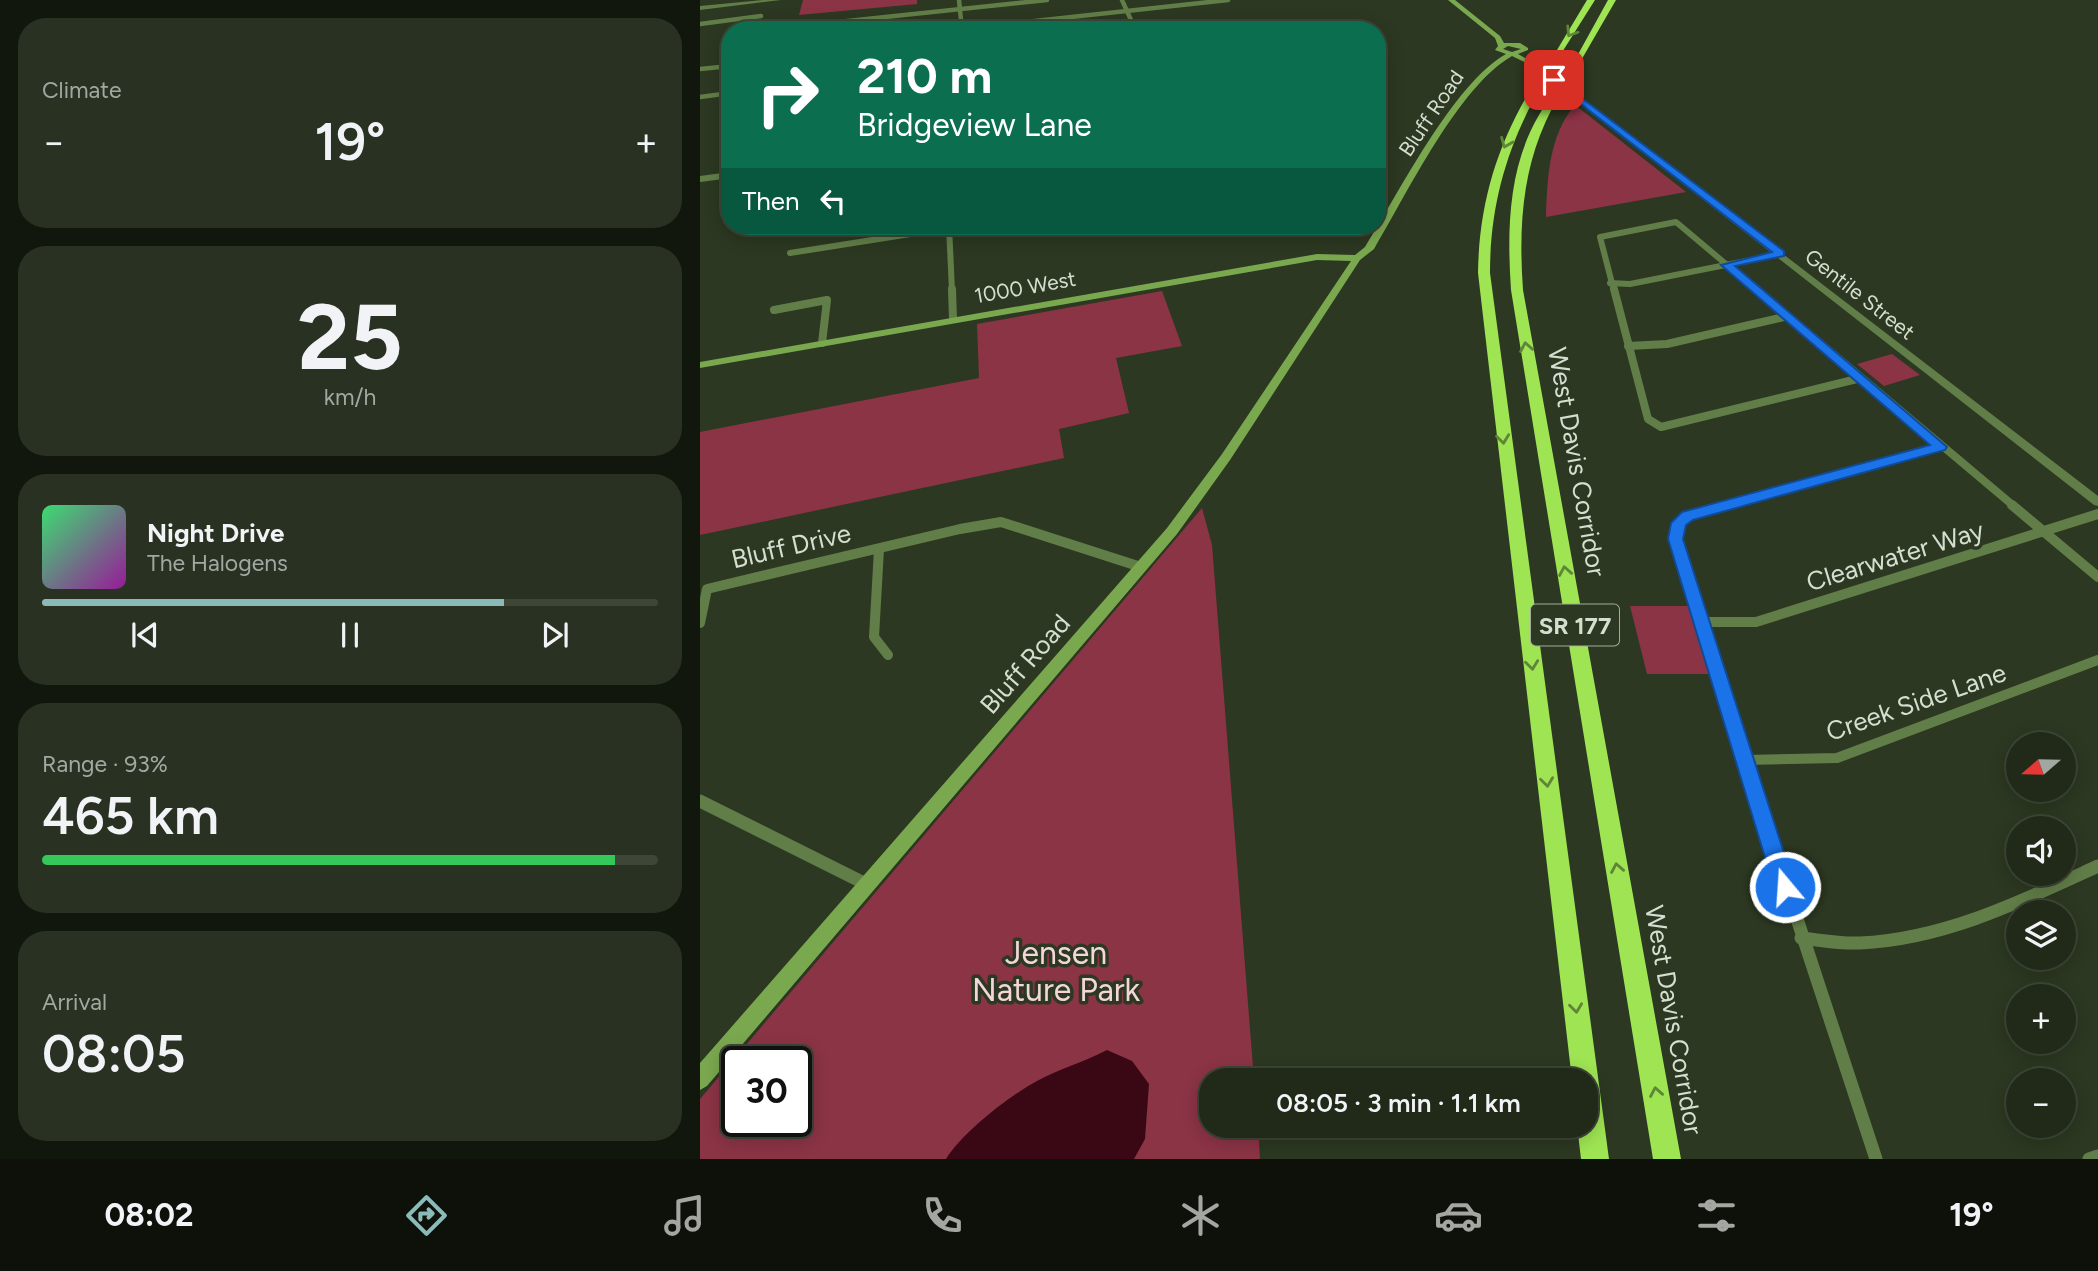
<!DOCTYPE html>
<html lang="en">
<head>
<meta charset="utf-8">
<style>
	body { margin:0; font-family:Figtree,sans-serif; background:#293222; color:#f1f3f6; height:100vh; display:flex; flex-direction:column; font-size:26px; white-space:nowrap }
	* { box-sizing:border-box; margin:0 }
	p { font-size:23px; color:#a2a7a2 }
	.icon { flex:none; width:38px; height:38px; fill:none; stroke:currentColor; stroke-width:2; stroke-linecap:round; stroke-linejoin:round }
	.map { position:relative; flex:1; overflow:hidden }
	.drawer { display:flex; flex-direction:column; gap:18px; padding:18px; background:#12170e; width:700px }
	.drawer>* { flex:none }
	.hud { position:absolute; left:21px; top:21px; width:665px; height:214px; border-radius:28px; box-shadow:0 4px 18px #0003,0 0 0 2px #3e4638; background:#0b6e4f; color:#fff; overflow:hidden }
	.needle { width:46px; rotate:250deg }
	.fabs { position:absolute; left:1306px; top:732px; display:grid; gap:14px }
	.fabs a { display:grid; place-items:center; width:70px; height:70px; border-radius:50%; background:#212a19; box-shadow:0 4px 18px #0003,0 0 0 2px #3e4638; font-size:35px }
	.speed { position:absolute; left:21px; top:1046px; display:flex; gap:14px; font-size:35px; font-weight:700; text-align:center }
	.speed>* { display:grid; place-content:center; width:91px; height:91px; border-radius:50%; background:#212a19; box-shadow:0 4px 18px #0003,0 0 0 2px #3e4638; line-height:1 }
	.speed .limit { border:4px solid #111; border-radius:10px; background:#fff; color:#111 }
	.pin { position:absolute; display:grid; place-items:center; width:60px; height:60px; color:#fff; margin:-30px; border-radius:14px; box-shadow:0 4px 10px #0006 }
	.me { position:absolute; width:77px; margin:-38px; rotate:342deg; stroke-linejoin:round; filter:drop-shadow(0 0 5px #0008) }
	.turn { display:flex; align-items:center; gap:24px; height:147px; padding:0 21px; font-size:32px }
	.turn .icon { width:91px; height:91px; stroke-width:2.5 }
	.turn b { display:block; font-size:49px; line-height:60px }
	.then { display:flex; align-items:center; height:66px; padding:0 21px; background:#0003; gap:14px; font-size:26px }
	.big { font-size:52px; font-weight:600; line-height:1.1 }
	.drawer .widget { flex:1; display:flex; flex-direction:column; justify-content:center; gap:10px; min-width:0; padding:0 24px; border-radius:28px; background:#293222 }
	.drawer .dial { align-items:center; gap:0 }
	.dial b { font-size:91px; line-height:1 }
	.song { display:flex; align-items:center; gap:21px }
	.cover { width:84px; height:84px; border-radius:10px; background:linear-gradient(135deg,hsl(140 70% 55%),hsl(300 70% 35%)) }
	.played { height:7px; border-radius:4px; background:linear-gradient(90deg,#8bbbb9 75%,#3e4638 75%) }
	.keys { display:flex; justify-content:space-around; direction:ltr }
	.heat { display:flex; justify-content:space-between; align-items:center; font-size:38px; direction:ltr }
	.charge { height:10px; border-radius:5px; background:linear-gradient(90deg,#34c759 93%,#3e4638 0) }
	.trip { position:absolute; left:499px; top:1068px; width:399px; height:70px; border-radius:28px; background:#212a19; box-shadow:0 4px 18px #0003,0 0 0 2px #3e4638; font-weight:600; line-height:70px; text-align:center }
	.dock { display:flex; height:112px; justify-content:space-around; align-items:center; background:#0d110a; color:#a2a7a2 }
	.dock .icon { width:49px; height:49px }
	.dock .selected { color:#8bbbb9 }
	.dock b { font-size:32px; color:#f1f3f6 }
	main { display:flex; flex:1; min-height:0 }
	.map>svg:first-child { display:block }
	.green { fill:#8b3446; fill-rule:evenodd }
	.water { fill:#3a0815 }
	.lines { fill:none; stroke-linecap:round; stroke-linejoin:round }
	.minor-far4 { stroke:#627e48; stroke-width:4.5 }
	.minor-far3 { stroke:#627e48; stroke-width:6 }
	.minor-far2 { stroke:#627e48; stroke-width:8 }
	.minor-far1 { stroke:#627e48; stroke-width:10 }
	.minor { stroke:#627e48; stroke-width:13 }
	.tertiary { fill:#627e48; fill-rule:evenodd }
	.secondary { fill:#7aa84f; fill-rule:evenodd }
	.motorway { fill:#9ee453; fill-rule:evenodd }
	.motorway-bridge { stroke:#9ee453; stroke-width:8 }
	.oneway { stroke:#5f8538 }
	.route { fill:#1a73e8; stroke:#114b97; stroke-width:2 }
	.labels { text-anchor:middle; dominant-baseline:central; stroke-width:7; stroke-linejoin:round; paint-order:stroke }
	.far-street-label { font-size:21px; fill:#d6ded0; stroke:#2c3821 }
	.shield { fill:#2c3821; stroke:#a3ac9c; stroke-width:2 }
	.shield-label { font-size:24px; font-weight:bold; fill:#d6ded0 }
	.street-label { font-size:26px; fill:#d6ded0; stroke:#2c3821 }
	.near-park-label { font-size:32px; fill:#f3d6d9; stroke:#2c3821 }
</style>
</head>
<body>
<main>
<section class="drawer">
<div class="widget"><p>Climate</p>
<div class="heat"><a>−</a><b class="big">19°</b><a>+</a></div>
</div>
<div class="widget dial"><b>25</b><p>km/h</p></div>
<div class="widget">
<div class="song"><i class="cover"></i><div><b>Night Drive</b><p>The Halogens</p></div></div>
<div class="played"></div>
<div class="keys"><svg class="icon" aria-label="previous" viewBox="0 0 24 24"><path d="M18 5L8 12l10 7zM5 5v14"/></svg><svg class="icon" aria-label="pause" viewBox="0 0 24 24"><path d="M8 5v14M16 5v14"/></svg><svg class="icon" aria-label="next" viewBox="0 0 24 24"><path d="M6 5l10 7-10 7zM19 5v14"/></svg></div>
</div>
<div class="widget"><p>Range · 93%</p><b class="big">465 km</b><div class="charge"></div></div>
<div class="widget"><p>Arrival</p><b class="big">08:05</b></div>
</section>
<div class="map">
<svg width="1398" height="1159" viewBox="0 0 1398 1159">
	<rect width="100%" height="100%" fill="#2c3821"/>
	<!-- green -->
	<path class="green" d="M103 0H217V4L99 15Z
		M875 105 986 192 846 217C847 179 849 135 875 105Z
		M462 291 482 346 416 358 429 413 359 429 364 458 0 535V432L279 378 277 324Z
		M1192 354 1220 375 1184 386 1157 364Z
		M502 508 512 545 554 1080H511V1125H558L560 1159H0V1099ZM37 1062H96V1122H37Z
		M930 606H993L1014 674H947Z"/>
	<!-- water -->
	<path class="water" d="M407 1050 432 1061 449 1084 445 1139 434 1159H246C263 1132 309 1096 337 1081 359 1069 384 1062 407 1050Z"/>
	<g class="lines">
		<!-- minor-far4 -->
		<path class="minor-far4" d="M259 0 262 30
			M422 0 431 20
			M0 24 61 16
			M62 30 347 0
			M251 30 528 0
			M0 69 30 66
			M0 97 30 93
			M26 108 30 101"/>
		<!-- minor-far3 -->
		<path class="minor-far3" d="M0 179 30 175
			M249 226 252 291
			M90 253 261 226
			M910 283 930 284 1081 254
			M914 291 900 237 976 222 1058 291"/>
		<!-- minor-far2 -->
		<path class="minor-far2" d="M252 289 253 319
			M914 289 948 419 961 427 1161 378
			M1056 289 1315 507
			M74 310 127 300 122 343
			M928 346 967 344 1088 316
			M1022 507 1241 447"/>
		<!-- minor-far1 -->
		<path class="minor-far1" d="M1028 505 988 516 979 523 975 539 1054 789
			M1312 505 1398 577
			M179 549 174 637 188 655
			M1002 622H1056L1398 514
			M0 623 7 589 260 529 301 522 441 567
			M1045 760 1137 758 1398 660"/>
		<!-- minor -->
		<path class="minor" d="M1054 788 1176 1159
			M0 801 166 884
			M1101 938C1120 940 1140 944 1160 943 1245 939 1322 901 1398 866
			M1389 1159 1398 1156"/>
		<!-- tertiary -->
		<path class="tertiary" d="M63 0H81L0 10V6Z
			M833 62 1398 496V506L1394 505 831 65Z"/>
		<!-- secondary -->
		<path class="secondary" d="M748 0H755L800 36 804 43H820L828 48V50L818 54 836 64 831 65 812 56C758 87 707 194 674 249L660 260 530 460 477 534 7 1086 0 1090V1063L467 528 522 454 651 261 617 260 0 368V362L617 254 655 255 665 247C699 193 753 84 806 54L795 50 798 46 795 38ZM808 46 821 49 812 52 803 49Z"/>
		<!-- motorway -->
		<path class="motorway" d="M887 0H895L854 65H848Z
			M908 0H916L872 76 865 78Z
			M836 81 843 83C808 143 790 203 790 273L909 1159H881L877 1125H886V1080H872L778 273C779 202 798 141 836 81Z
			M855 93 859 96C823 157 818 220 823 290L981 1159H953L811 290C807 231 808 167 839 115 844 107 848 98 855 93Z"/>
		<!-- motorway-bridge -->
		<path class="motorway-bridge" d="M839 83 851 63
			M855 96 868 76"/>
	</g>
	<!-- one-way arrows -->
	<defs><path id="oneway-chevron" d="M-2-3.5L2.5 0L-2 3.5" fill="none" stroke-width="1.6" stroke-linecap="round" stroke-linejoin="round" transform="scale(1.75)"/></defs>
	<g class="oneway">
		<use href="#oneway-chevron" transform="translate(871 32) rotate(122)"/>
		<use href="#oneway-chevron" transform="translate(806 143) rotate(112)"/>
		<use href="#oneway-chevron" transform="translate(826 347) rotate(-100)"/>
		<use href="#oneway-chevron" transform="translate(803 439) rotate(83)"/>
		<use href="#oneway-chevron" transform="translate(865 571) rotate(-100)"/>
		<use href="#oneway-chevron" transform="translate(832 665) rotate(83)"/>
		<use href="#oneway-chevron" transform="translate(847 782) rotate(83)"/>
		<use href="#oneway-chevron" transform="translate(917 868) rotate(-100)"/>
		<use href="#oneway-chevron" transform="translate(876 1008) rotate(83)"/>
		<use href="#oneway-chevron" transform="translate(956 1092) rotate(-100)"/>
	</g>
	<!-- route -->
	<path class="route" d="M854 77 1084 251V256L1035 266 1247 447 1245 450 993 520 986 525 983 539 1095 887 1092 894 1085 897 1077 894 1074 887 968 539 971 523 982 512 1230 445 1021 265 1072 252 851 81Z"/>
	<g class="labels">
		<!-- far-street labels -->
		<g class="far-street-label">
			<text transform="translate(731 113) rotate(-56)">Bluff Road</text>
			<text transform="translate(325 287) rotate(-10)">1000 West</text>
			<text transform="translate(1160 294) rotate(38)">Gentile Street</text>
		</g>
		<!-- shield labels -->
		<rect class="shield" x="831" y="604.5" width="88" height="41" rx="5"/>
		<g class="shield-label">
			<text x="875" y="625">SR 177</text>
		</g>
		<!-- street labels -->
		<g class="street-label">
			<text transform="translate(877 462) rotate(80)">West Davis Corridor</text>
			<text transform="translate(91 546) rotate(-13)">Bluff Drive</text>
			<text transform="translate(1195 556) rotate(-17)">Clearwater Way</text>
			<text transform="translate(325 664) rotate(-49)">Bluff Road</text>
			<text transform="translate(1216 702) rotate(-19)">Creek Side Lane</text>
			<text transform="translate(974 1020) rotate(80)">West Davis Corridor</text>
		</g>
		<!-- near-park labels -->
		<g class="near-park-label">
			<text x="356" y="953">Jensen<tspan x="356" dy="37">Nature Park</tspan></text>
		</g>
	</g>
</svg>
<div class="fabs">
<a><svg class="needle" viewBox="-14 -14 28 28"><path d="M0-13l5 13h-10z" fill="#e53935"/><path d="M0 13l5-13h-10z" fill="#a2a7a2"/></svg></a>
<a><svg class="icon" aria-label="sound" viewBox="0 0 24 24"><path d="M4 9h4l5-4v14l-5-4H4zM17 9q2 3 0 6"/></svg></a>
<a><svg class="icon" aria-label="layers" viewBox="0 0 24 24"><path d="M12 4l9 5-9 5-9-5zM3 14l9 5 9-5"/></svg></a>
<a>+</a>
<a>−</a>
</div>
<div class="speed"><div class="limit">30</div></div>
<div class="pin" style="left:854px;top:80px;background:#d93025"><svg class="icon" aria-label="arrive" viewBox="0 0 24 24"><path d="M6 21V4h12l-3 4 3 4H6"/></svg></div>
<svg class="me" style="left:1085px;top:887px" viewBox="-20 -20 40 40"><circle r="17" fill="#1a73e8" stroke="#fff" stroke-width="3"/><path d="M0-11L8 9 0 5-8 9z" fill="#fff"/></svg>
<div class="trip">08:05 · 3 min · 1.1 km</div>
<div class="hud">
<div class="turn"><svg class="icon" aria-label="right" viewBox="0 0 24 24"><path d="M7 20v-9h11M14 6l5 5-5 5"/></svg><div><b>210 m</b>Bridgeview Lane</div></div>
<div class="then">Then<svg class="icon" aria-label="left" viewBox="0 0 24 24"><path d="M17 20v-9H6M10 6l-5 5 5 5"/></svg></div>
</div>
</div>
</main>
<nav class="dock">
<b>08:02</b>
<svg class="icon selected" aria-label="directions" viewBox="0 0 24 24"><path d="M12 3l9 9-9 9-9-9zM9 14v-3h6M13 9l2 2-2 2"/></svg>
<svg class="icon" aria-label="music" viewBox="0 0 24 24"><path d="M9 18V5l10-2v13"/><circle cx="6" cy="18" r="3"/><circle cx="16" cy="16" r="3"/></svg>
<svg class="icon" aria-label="phone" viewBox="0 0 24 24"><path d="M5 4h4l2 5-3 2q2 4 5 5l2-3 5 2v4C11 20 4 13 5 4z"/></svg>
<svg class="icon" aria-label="climate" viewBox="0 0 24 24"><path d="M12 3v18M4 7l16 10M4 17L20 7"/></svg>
<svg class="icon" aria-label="car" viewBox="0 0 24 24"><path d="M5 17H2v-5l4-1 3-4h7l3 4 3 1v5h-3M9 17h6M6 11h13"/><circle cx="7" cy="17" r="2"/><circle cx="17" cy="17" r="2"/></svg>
<svg class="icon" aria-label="filters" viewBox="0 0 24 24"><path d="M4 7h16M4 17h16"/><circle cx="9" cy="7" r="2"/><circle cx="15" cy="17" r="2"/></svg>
<b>19°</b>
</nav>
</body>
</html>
